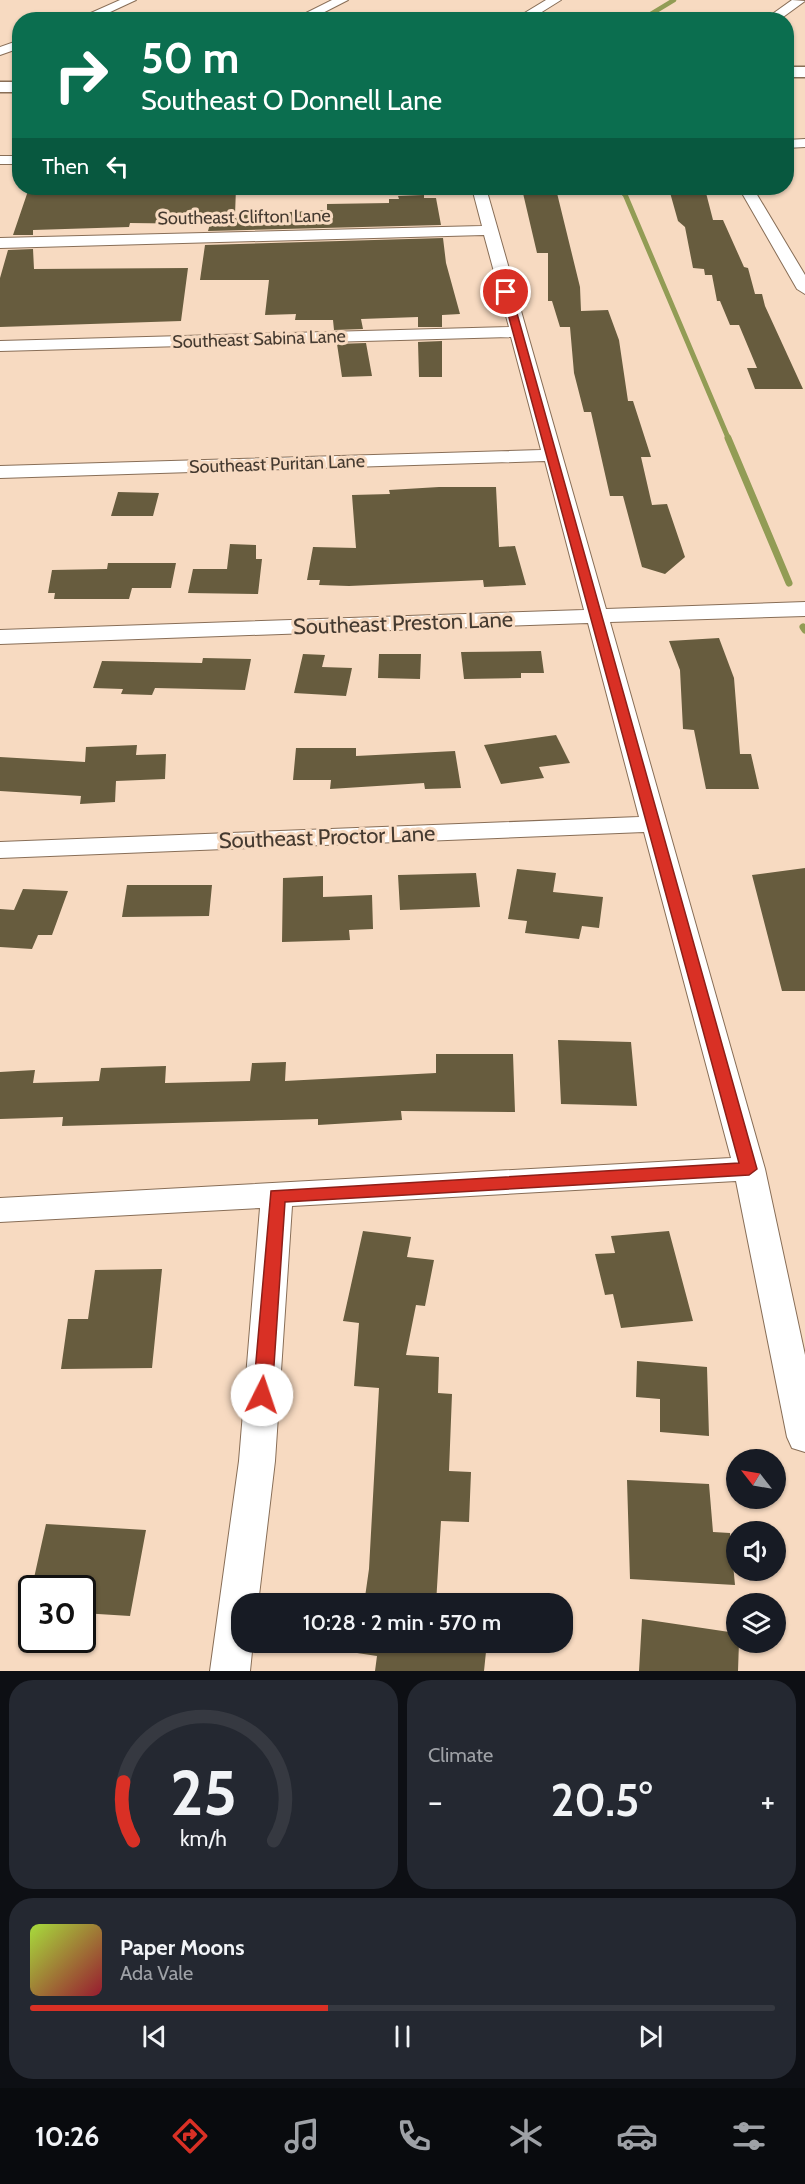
<!DOCTYPE html>
<html lang="en">
<head>
<meta charset="utf-8">
<style>
	body { margin:0; font-family:Cabin,sans-serif; background:#242831; color:#f1f3f6; height:100vh; display:flex; flex-direction:column; font-size:22px; white-space:nowrap }
	* { box-sizing:border-box; margin:0 }
	p { font-size:20px; color:#9ea1a6 }
	.icon { flex:none; width:33px; height:33px; fill:none; stroke:currentColor; stroke-width:2; stroke-linecap:round; stroke-linejoin:round }
	.map { position:relative; height:1671px; overflow:hidden }
	.side { display:flex; flex-direction:column; gap:9px; padding:9px; background:#0d0f14; flex:1 }
	.side>* { flex:none }
	.banner { position:absolute; left:12px; top:12px; width:782px; height:183px; border-radius:24px; box-shadow:0 2px 4px #0004; background:#0b6e4f; color:#fff; overflow:hidden }
	.needle { width:39px; rotate:301deg }
	.fabs { position:absolute; left:726px; top:1449px; display:grid; gap:12px }
	.fabs a { display:grid; place-items:center; width:60px; height:60px; border-radius:50%; background:#171b24; box-shadow:0 2px 4px #0004; font-size:30px }
	.speed { position:absolute; left:18px; top:1575px; display:flex; gap:12px; font-size:30px; font-weight:700; text-align:center }
	.speed>* { display:grid; place-content:center; width:78px; height:78px; border-radius:50%; background:#171b24; box-shadow:0 2px 4px #0004; line-height:1 }
	.speed .limit { border:3px solid #111; border-radius:9px; background:#fff; color:#111 }
	.pin { position:absolute; display:grid; place-items:center; width:51px; height:51px; color:#fff; margin:-26px; border:3px solid #fff; border-radius:50%; box-shadow:0 2px 6px #0007 }
	.me { position:absolute; width:66px; margin:-33px; rotate:4deg; stroke-linejoin:round; filter:drop-shadow(0 0 4px #0008) }
	.turn { display:flex; align-items:center; gap:21px; height:126px; padding:0 30px; font-size:27px }
	.turn .icon { width:78px; height:78px; stroke-width:2.5 }
	.turn b { display:block; font-size:42px; line-height:51px }
	.then { display:flex; align-items:center; height:57px; padding:0 30px; background:#0003; gap:12px; font-size:22px }
	.big { font-size:45px; font-weight:600; line-height:1.1 }
	.side .card { flex:1; display:flex; flex-direction:column; justify-content:center; gap:9px; min-width:0; padding:0 21px; border-radius:24px; background:#242831 }
	.side .dial { align-items:center; gap:0 }
	.dial svg { height:156px; overflow:visible; fill:none; stroke:#363941; stroke-width:7; stroke-linecap:round; text-anchor:middle }
	.dial text { fill:#f1f3f6; stroke:none }
	.song { display:flex; align-items:center; gap:18px }
	.cover { width:72px; height:72px; border-radius:9px; background:linear-gradient(135deg,hsl(80 70% 55%),hsl(350 70% 35%)) }
	.played { height:6px; border-radius:3px; background:linear-gradient(90deg,#d93025 40%,#363941 40%) }
	.keys { display:flex; justify-content:space-around; direction:ltr }
	.heat { display:flex; justify-content:space-between; align-items:center; font-size:33px; direction:ltr }
	.side .tiles { flex:1; display:grid; gap:9px; grid-template-columns:1fr 1fr }
	.card:last-child { grid-column:span 2 }
	.trip { position:absolute; left:231px; top:1593px; width:342px; height:60px; border-radius:24px; background:#171b24; box-shadow:0 2px 4px #0004; font-weight:600; line-height:60px; text-align:center }
	.tab-bar { display:flex; height:96px; justify-content:space-around; align-items:center; background:#090b0e; color:#9ea1a6 }
	.tab-bar .icon { width:42px; height:42px }
	.tab-bar .on { color:#d93025 }
	.tab-bar b { font-size:27px; color:#f1f3f6 }
	.map>svg:first-child { display:block }
	.lines { fill:none; stroke-linecap:round; stroke-linejoin:round }
	.stream-far2 { stroke:#929c55; stroke-width:4.5 }
	.stream-far1 { stroke:#929c55; stroke-width:5 }
	.stream { stroke:#929c55; stroke-width:7 }
	.building { fill:#675c3e }
	.street-casing { stroke:#886e57; stroke-width:2 }
	.secondary-casing { stroke:#886e57; stroke-width:3 }
	.street { fill:#fff; fill-rule:evenodd }
	.secondary { fill:#fff; fill-rule:evenodd }
	.route { fill:#d93025; stroke:#8d1f18; stroke-width:1.5 }
	.labels { text-anchor:middle; dominant-baseline:central; stroke-width:6; stroke-linejoin:round; paint-order:stroke }
	.far-street-label { font-size:18px; fill:#453a30; stroke:#f7dac1 }
	.street-label { font-size:22px; fill:#453a30; stroke:#f7dac1 }
</style>
</head>
<body>
<div class="map">
<svg width="805" height="1671" viewBox="0 0 805 1671">
	<rect width="100%" height="100%" fill="#f7dac1"/>
	<g class="lines">
		<!-- stream-far2 -->
		<path class="stream-far2" d="M641 20 674 0
			M622 188 624 194"/>
		<!-- stream-far1 -->
		<path class="stream-far1" d="M624 192 729 440"/>
		<!-- stream -->
		<path class="stream" d="M728 438 789 583
			M803 627 805 630"/>
	</g>
	<!-- building -->
	<path class="building" d="M29 188H236L235 215 327 210V204L389 203V199H399L398 196 424 195V198H436L441 225 208 231 210 224 130 223 129 227 33 230V235H13Z
		M522 189H556L580 287 581 311 608 310 619 340 628 401H633L651 457H641L652 505 667 504 685 557 665 574 642 567 623 496H610L591 412H584L574 373 570 327H560L552 301H548V253H537Z
		M669 189H705L713 220H723L744 267 748 268 755 294H762L765 306 803 389H755L747 368H757L739 325H730L720 301H717L712 275H705L704 269 693 268 685 227 678 221Z
		M443 238 446 263 460 314 442 315V327H418V317L361 319 363 329 334 330 333 320H295L296 314 265 315 269 280H200L205 245Z
		M33 249 34 269 188 268 181 321 0 327V278L8 250Z
		M442 341V377H419L418 342Z
		M366 343 372 376 342 377 337 344Z
		M439 487H496L499 547 515 546 526 585 484 587 483 580 349 586 319 585 320 580H307L313 547 356 548 352 495 390 494 389 490Z
		M118 492 159 493 153 516H111Z
		M230 544 256 545V559H262L258 594 188 593 193 569H227Z
		M108 563H176L171 588H132L129 599H54L55 593H48L52 570 107 569Z
		M719 638 734 678 740 754H751L759 789H706L694 730 683 729 680 670 669 641Z
		M541 651 544 673H521V678L464 679 461 652Z
		M303 654 325 655 322 667 352 668 346 696 294 693Z
		M379 654H421L420 679 378 678Z
		M203 658 251 659 245 690 155 688 152 695 121 694 123 689 93 688 102 661 202 663Z
		M556 735 570 763 539 767 544 778 501 784 484 745Z
		M137 745 136 755 166 754 165 779 116 781 115 802 80 804 81 796 0 791V757L85 762 86 747Z
		M296 748H356V756L455 751 461 788 425 789 424 783 330 789 331 780H293Z
		M805 868V991H782L752 875Z
		M517 869 556 873 553 892 603 897 599 928 582 926 579 939 525 933 527 921 508 919Z
		M476 873 480 907 400 910 398 875Z
		M323 876V897L372 895 373 929 349 930 350 940 282 942 283 878Z
		M127 885H212L209 916 122 917Z
		M23 889 68 891 52 935H38L32 949 0 947V909L14 910Z
		M558 1040 631 1042 637 1106 561 1104Z
		M436 1054H513L515 1112 401 1111 402 1120 318 1125V1119L62 1126 63 1117 0 1119V1072L35 1070 33 1083 99 1081 101 1068 166 1066 165 1083 250 1081 252 1063 286 1062 285 1081 436 1073Z
		M363 1231 411 1237 407 1257 434 1260 425 1306 416 1305 406 1355 439 1357 438 1393 452 1394 449 1471 471 1472 469 1522 441 1521 436 1604H364L369 1569 379 1388 354 1386 359 1323 343 1321Z
		M669 1231 693 1321 621 1328 613 1294 605 1295 595 1254 615 1253 611 1236Z
		M162 1269 152 1368 61 1369 68 1319H88L95 1270Z
		M637 1361 707 1367 709 1436 660 1432V1399L636 1397Z
		M627 1480 709 1484 713 1532 730 1533 735 1585 630 1579Z
		M46 1524 146 1530 130 1616 82 1613V1588H45L47 1579 34 1578Z
		M642 1619 736 1633V1642H739L738 1671H639Z
		M359 1642H487L484 1671H375L377 1656 357 1653Z"/>
	<g class="lines">
		<defs>
			<path id="street" d="M120 0H136L93 20H75Z
				M332 0H348L309 20H292Z
				M546 0H561L529 20H513Z
				M792 0 805 1 779 20H764Z
				M20 40V48L0 55V47Z
				M805 139V147L786 148V140Z
				M0 156H20V164H0Z
				M472 188H486L606 609 805 602V616L610 622 765 1169 805 1355V1452L792 1448 787 1437 736 1181 292 1206 275 1461 258 1604H242V1642H253L250 1671H210L239 1461 260 1208 0 1222V1198L731 1158 644 832 0 858V842L639 817 588 623 0 644V630L584 610 545 461 0 478V466L541 450 511 337 0 351V341L509 327 484 235 0 248V238L482 226Z
				M739 188H753L805 275V294L797 289Z"/>
			<path id="secondary" d="M786 67H805V77H786Z
				M0 82H20V92H0Z"/>
		</defs>
		<!-- street casing -->
		<use href="#street" class="street-casing"/>
		<!-- secondary casing -->
		<use href="#secondary" class="secondary-casing"/>
		<!-- street -->
		<use href="#street" class="street"/>
		<!-- secondary -->
		<use href="#secondary" class="secondary"/>
	</g>
	<!-- route -->
	<path class="route" d="M506 289 511 292 757 1169 749 1175 285 1202 272 1395 269 1400 262 1403 256 1400 253 1395 271 1191 739 1163 502 292Z"/>
	<g class="labels">
		<!-- far-street labels -->
		<g class="far-street-label">
			<text transform="translate(244 217) rotate(-1)">Southeast Clifton Lane</text>
			<text transform="translate(259 339) rotate(-2)">Southeast Sabina Lane</text>
			<text transform="translate(277 464) rotate(-2)">Southeast Puritan Lane</text>
		</g>
		<!-- street labels -->
		<g class="street-label">
			<text transform="translate(403 623) rotate(-2)">Southeast Preston Lane</text>
			<text transform="translate(327 837) rotate(-2)">Southeast Proctor Lane</text>
		</g>
	</g>
</svg>
<div class="fabs">
<a><svg class="needle" viewBox="-14 -14 28 28"><path d="M0-13l5 13h-10z" fill="#e53935"/><path d="M0 13l5-13h-10z" fill="#9ea1a6"/></svg></a>
<a><svg class="icon" aria-label="sound" viewBox="0 0 24 24"><path d="M4 9h4l5-4v14l-5-4H4zM17 9q2 3 0 6"/></svg></a>
<a><svg class="icon" aria-label="layers" viewBox="0 0 24 24"><path d="M12 4l9 5-9 5-9-5zM3 14l9 5 9-5"/></svg></a>
</div>
<div class="speed"><div class="limit">30</div></div>
<div class="pin" style="left:506px;top:292px;background:#d93025"><svg class="icon" aria-label="arrive" viewBox="0 0 24 24"><path d="M6 21V4h12l-3 4 3 4H6"/></svg></div>
<svg class="me" style="left:262px;top:1395px" viewBox="-20 -20 40 40"><circle r="19" fill="#fff"/><path d="M0-13L10 11 0 6-10 11z" fill="#d93025"/></svg>
<div class="trip">10:28 · 2 min · 570 m</div>
<div class="banner">
<div class="turn"><svg class="icon" aria-label="right" viewBox="0 0 24 24"><path d="M7 20v-9h11M14 6l5 5-5 5"/></svg><div><b>50 m</b>Southeast O Donnell Lane</div></div>
<div class="then">Then<svg class="icon" aria-label="left" viewBox="0 0 24 24"><path d="M17 20v-9H6M10 6l-5 5 5 5"/></svg></div>
</div>
</div>
<section class="side">
<div class="tiles">
<div class="card dial"><svg viewBox="0 0 100 80">
<path d="M14 69A42 42 0 1 1 86 69"/>
<path d="M14 69A42 42 0 0 1 9 39" stroke="#d93025"/>
<text x="50" y="56" font-size="32" font-weight="700">25</text>
<text x="50" y="72" font-size="11">km/h</text>
</svg></div>
<div class="card"><p>Climate</p>
<div class="heat"><a>−</a><b class="big">20.5°</b><a>+</a></div>
</div>
<div class="card">
<div class="song"><i class="cover"></i><div><b>Paper Moons</b><p>Ada Vale</p></div></div>
<div class="played"></div>
<div class="keys"><svg class="icon" aria-label="previous" viewBox="0 0 24 24"><path d="M18 5L8 12l10 7zM5 5v14"/></svg><svg class="icon" aria-label="pause" viewBox="0 0 24 24"><path d="M8 5v14M16 5v14"/></svg><svg class="icon" aria-label="next" viewBox="0 0 24 24"><path d="M6 5l10 7-10 7zM19 5v14"/></svg></div>
</div>
</div>
</section>
<nav class="tab-bar">
<b>10:26</b>
<svg class="icon on" aria-label="directions" viewBox="0 0 24 24"><path d="M12 3l9 9-9 9-9-9zM9 14v-3h6M13 9l2 2-2 2"/></svg>
<svg class="icon" aria-label="music" viewBox="0 0 24 24"><path d="M9 18V5l10-2v13"/><circle cx="6" cy="18" r="3"/><circle cx="16" cy="16" r="3"/></svg>
<svg class="icon" aria-label="phone" viewBox="0 0 24 24"><path d="M5 4h4l2 5-3 2q2 4 5 5l2-3 5 2v4C11 20 4 13 5 4z"/></svg>
<svg class="icon" aria-label="climate" viewBox="0 0 24 24"><path d="M12 3v18M4 7l16 10M4 17L20 7"/></svg>
<svg class="icon" aria-label="car" viewBox="0 0 24 24"><path d="M5 17H2v-5l4-1 3-4h7l3 4 3 1v5h-3M9 17h6M6 11h13"/><circle cx="7" cy="17" r="2"/><circle cx="17" cy="17" r="2"/></svg>
<svg class="icon" aria-label="filters" viewBox="0 0 24 24"><path d="M4 7h16M4 17h16"/><circle cx="9" cy="7" r="2"/><circle cx="15" cy="17" r="2"/></svg>
</nav>
</body>
</html>
